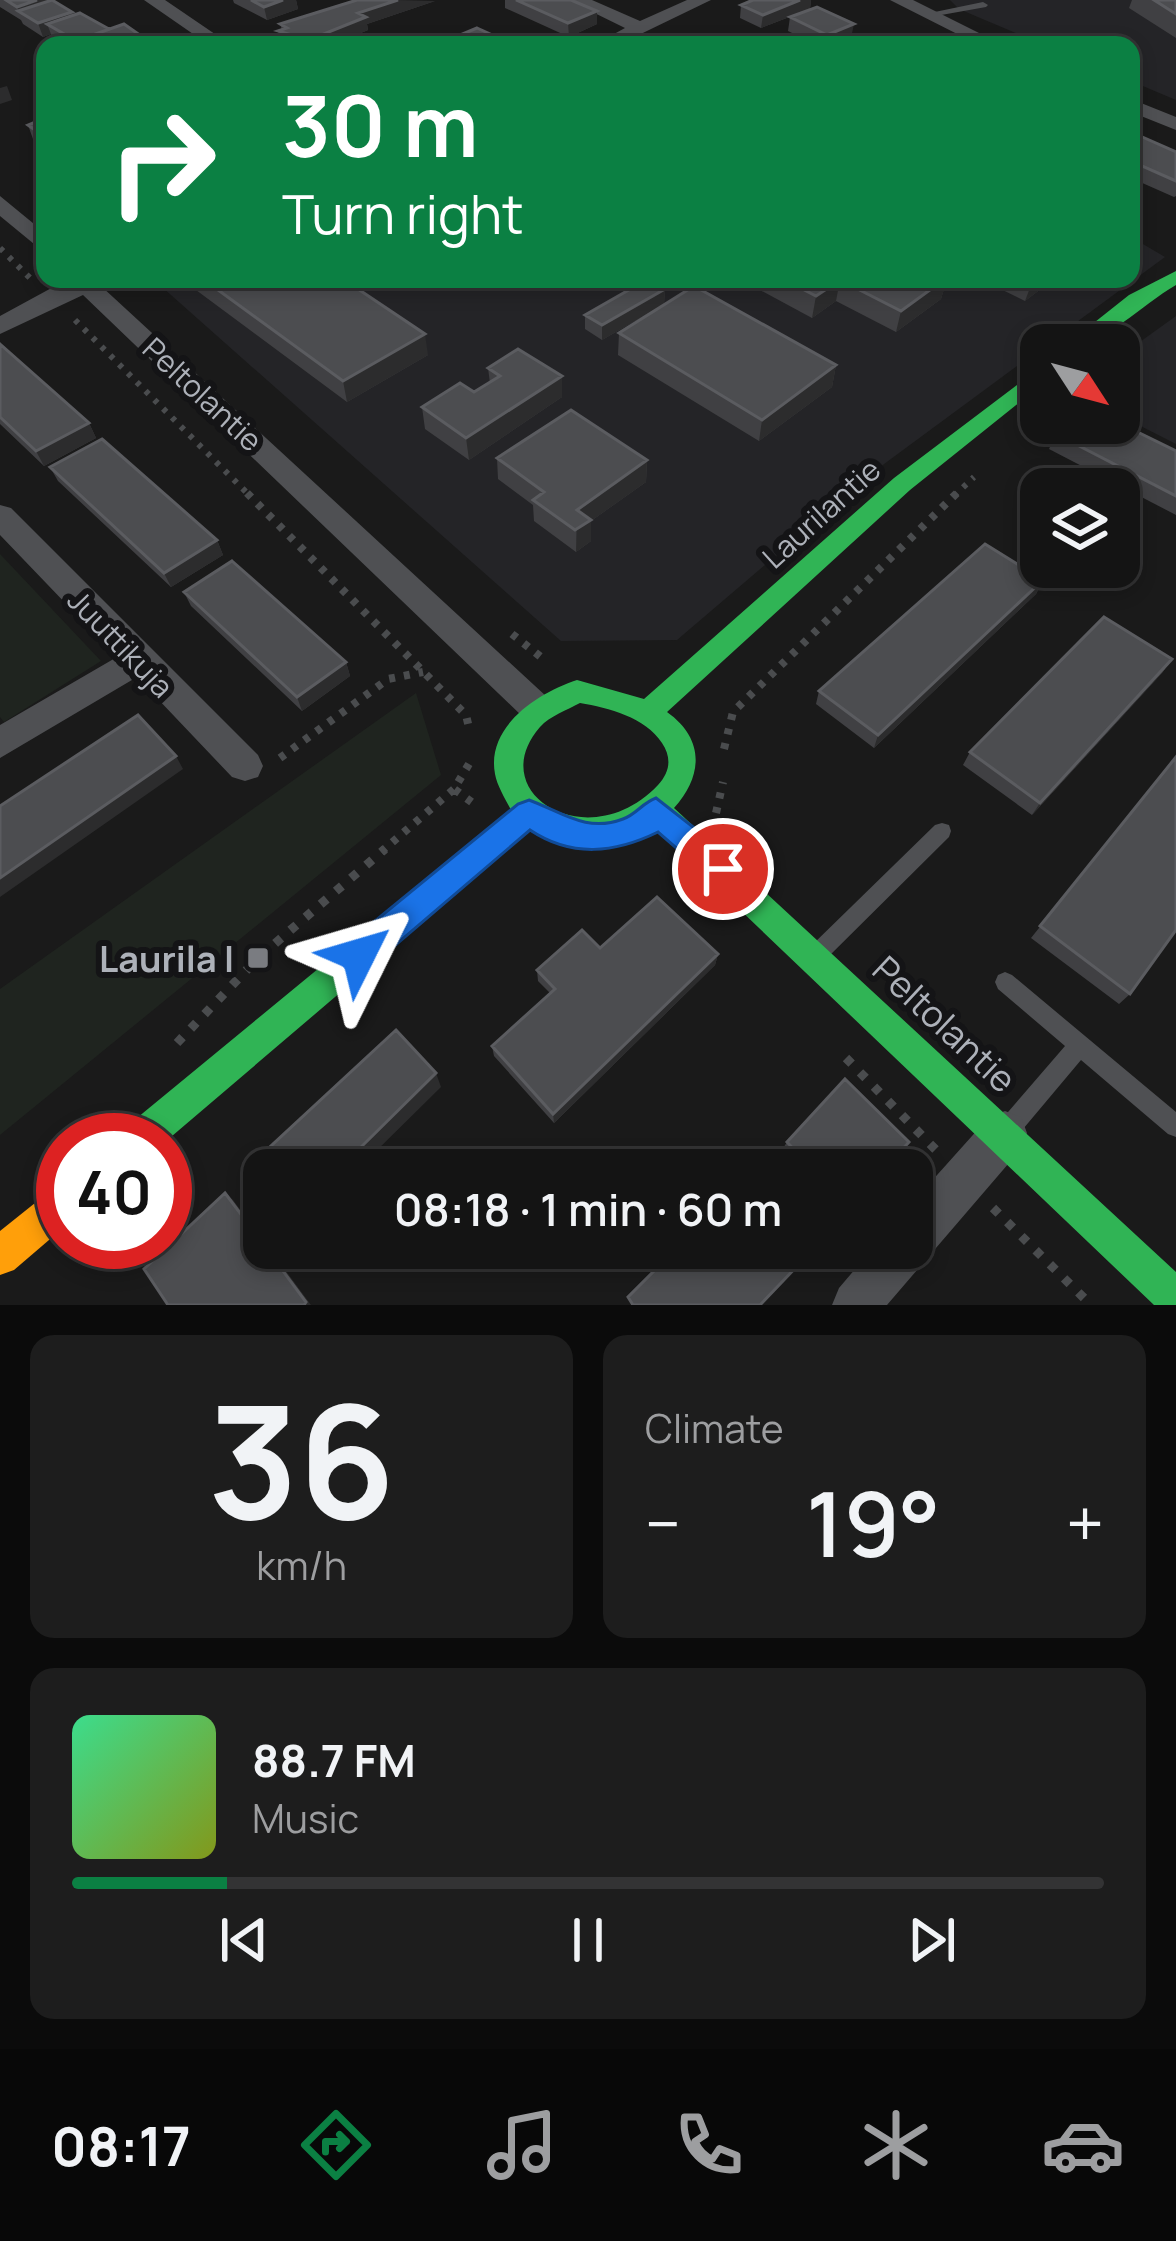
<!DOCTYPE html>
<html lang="en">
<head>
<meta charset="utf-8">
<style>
	body { margin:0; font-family:Manrope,sans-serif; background:#1d1d1d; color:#f1f3f6; height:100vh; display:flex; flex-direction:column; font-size:45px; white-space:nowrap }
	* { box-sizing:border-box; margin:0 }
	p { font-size:39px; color:#9d9ea0 }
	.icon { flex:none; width:66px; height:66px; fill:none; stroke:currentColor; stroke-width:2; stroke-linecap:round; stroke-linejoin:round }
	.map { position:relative; height:1305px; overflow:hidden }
	.sheet { display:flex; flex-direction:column; gap:30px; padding:30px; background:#0b0b0b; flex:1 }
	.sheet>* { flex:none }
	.guide { position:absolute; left:36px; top:36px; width:1104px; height:252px; border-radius:24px; box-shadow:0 6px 18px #0003,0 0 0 3px #333334; background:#0b8043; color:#fff; overflow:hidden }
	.needle { width:78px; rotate:126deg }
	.controls { position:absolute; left:1020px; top:324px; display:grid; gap:24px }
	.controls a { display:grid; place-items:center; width:120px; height:120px; border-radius:24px; background:#141414; box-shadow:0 6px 18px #0003,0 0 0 3px #333334; font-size:60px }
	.speed { position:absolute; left:36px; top:1113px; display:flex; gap:24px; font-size:60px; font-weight:700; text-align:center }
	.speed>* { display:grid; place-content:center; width:156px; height:156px; border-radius:50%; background:#141414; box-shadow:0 6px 18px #0003,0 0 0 3px #333334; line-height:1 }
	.speed .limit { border:18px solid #d22; background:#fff; color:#111 }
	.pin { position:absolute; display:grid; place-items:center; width:102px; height:102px; color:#fff; margin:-51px; border:6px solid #fff; border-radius:50%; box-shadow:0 3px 12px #0007 }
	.me { position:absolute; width:132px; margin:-66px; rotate:50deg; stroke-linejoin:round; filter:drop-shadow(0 0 9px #0008) }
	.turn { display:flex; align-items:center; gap:42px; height:252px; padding:0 48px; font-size:54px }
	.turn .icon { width:156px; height:156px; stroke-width:2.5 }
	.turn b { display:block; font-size:84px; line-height:102px }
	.big { font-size:90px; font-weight:600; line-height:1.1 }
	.sheet .card { flex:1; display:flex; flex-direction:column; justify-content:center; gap:18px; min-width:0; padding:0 42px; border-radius:24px; background:#1d1d1d }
	.sheet .dial { align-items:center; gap:0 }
	.dial b { font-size:156px; line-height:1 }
	.song { display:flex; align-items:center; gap:36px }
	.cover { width:144px; height:144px; border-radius:18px; background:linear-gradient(135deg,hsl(150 70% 55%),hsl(70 70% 35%)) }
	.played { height:12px; border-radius:6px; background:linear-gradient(90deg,#0b8043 15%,#333334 15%) }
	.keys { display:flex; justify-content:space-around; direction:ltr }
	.heat { display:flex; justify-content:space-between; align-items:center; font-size:66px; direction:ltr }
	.sheet .tiles { flex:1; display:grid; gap:30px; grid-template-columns:1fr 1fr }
	.card:last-child { grid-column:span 2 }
	.trip { position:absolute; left:243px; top:1149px; width:690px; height:120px; border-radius:24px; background:#141414; box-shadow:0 6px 18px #0003,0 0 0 3px #333334; font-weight:600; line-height:120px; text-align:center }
	.dock { display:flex; height:192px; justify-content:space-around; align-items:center; background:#080808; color:#9d9ea0 }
	.dock .icon { width:84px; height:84px }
	.dock .current { color:#0b8043 }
	.dock b { font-size:54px; color:#f1f3f6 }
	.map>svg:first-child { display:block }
	.built { fill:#242427 }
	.green { fill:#1f241f }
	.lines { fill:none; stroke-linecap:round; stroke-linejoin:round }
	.path-far2 { stroke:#4a4c4e; stroke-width:6; stroke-dasharray:4.5 8; stroke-linecap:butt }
	.path-far1 { stroke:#4a4c4e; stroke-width:8; stroke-dasharray:6 9; stroke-linecap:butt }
	.path { stroke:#4a4c4e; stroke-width:9; stroke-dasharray:8 12; stroke-linecap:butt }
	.lane { fill:#4f5053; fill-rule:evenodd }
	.street { fill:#4f5053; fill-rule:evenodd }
	.fast { fill:#30b455; fill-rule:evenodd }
	.slow { fill:#ff9f0a; fill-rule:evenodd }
	.wall { fill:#404043 }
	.shaded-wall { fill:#2c2c2d }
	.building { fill:#4c4d50; stroke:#5b5c60; stroke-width:3 }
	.route { fill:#1a73e8; stroke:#114b97; stroke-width:3 }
	.poi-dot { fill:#7a7c81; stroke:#141416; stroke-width:4.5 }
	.labels { text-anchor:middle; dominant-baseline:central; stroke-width:12; stroke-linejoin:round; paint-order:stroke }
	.street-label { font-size:30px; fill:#adb1b9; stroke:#141416 }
	.near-poi-label { font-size:36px; font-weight:bold; fill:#adb1b9; stroke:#141416; text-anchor:end }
	.near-street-label { font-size:36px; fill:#adb1b9; stroke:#141416 }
</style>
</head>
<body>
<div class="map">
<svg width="1176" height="1305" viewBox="0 0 1176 1305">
	<rect width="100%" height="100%" fill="#1a1a1a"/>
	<!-- built -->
	<path class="built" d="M950 0H1176V100L1131 81V45H1044L959 9Z
		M1131 237 1165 257 880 467 677 640 561 641 153 279H1131Z
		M1176 316V444L1119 415V357Z"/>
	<!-- green -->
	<path class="green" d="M0 554 101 661 4 722 0 717Z
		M416 693 441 775 0 1135V989Z"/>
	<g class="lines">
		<!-- path-far2 -->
		<path class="path-far2" d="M0 248 33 281
			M75 320 250 496
			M954 496 974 477"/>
		<!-- path-far1 -->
		<path class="path-far1" d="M247 493 466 715 470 732
			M512 634 547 662
			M724 749 733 712 957 493
			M280 758 388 679 423 672
			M469 764 454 789 477 806
			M716 813 723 782
			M381 852 454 789"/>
		<!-- path -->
		<path class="path" d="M177 1043 258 958 385 849
			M846 1058 936 1150
			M74 1140 97 1120
			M993 1208 1091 1305
			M77 1260 98 1242"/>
		<!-- lane -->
		<path class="lane" d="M983 2 988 5 986 7 930 17 925 14Z
			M942 823 949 825 951 831 949 837 823 962 816 965 809 962 806 955 809 948 935 825Z
			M1005 972 1012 975 1176 1112V1137L1168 1134 1081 1060 1018 1135 1010 1138 1002 1135 999 1127 1002 1119 1065 1046 998 989 995 982 998 975Z"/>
		<!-- street -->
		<path class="street" d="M144 0H165L231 45H209Z
			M568 0H592L640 21 687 0H711L618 45H594L625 28Z
			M890 0H913L1003 45H979Z
			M1131 99 1176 117V130L1131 112Z
			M0 196 45 233V253L0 216Z
			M68 279H108L101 286 547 697 552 707 547 717H523L83 295 0 334V316Z
			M0 505 11 508 258 755 263 766 258 777 245 781 232 777 137 677 0 758V725L117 657 0 535Z
			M1005 1111 1021 1117 1027 1133 1021 1149 887 1305H832L839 1288 873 1248H912V1203L989 1117Z"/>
		<!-- fast -->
		<path class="fast" d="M1176 271V285C1141 305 1106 345 1066 345L1129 295Z
			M1041 367V385L910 490 667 712C705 739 703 776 674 808L1176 1272V1305H1154L651 825C610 848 573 852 532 829L165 1142 121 1140 126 1127 511 810C506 800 497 786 495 774 486 726 538 693 577 680L644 699 894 478ZM580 703C609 708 645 717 662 743 672 758 670 772 658 785 589 858 482 794 540 727 550 716 567 710 580 703Z"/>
		<!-- slow -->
		<path class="slow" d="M63 1185V1228L14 1270 0 1275V1231L50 1191Z"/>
	</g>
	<!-- wall -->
	<path class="wall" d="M0 0H52L73 15 154 45H64L52 38 51 34 43 37 23 24 21 20 0 7Z
		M233 0H296L298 9 267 20 234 3Z
		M505 0H571L597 24 569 37 505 8Z
		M748 0H811L810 9 761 28 740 18 741 5 750 1Z
		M1132 0H1176V38L1129 8Z
		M435 1 367 24 368 30 332 45H281L278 31 282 30 280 24Z
		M790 17 851 38 833 45H817L788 31Z
		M45 118V147L33 139 28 125Z
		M1131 132 1176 152V196L1174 197 1131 178Z
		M192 279H343L428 355 347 402 196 290Z
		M747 279H947L941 299 896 332 836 301 812 318 747 283Z
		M980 279H1054L1025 301Z
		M665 289 664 304 602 340 585 329V315Z
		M619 333 836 365 832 387 759 441 618 355Z
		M0 344 89 423 96 438 44 466 0 424Z
		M488 368 562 397 469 460 425 429 422 407 474 392 490 383Z
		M1056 434 1176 451V515L1049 449Z
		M497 458 647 460 646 482 591 521V541L576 552 534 521 533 505 498 479Z
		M50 467 217 540 223 555 171 587 58 481Z
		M1043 580 1036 594 874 748 816 704 819 691Z
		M184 592 346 662 350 676 302 711 191 606Z
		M1172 659 1162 673 1032 815 963 765 970 752Z
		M1176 757 1130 994 1119 1004 1031 938Z
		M600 948 718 954 715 965 554 1123 494 1056 492 1046 550 993 538 981 537 970Z
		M787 1142 884 1170H801L782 1150Z"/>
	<!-- shaded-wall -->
	<path class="shaded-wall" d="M37 0H52L19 12 17 7Z
		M283 0H296L298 9 267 20 264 7Z
		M398 0 435 1 367 24 368 30 332 45H310L309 40 358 13Z
		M800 0H811L810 9 761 28 763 15Z
		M597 11V24L569 37 568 23Z
		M72 12 76 25 47 24 51 34 43 37 38 23Z
		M854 24 851 38 833 45H825L827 35Z
		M7 86 12 100 0 104V88Z
		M945 279H947L941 299 896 332 901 311Z
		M1034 279H1054L1025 301 1033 280Z
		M840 280 836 301 812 318 816 296Z
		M665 289 664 304 602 340V325Z
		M425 334 428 355 347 402 343 381Z
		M836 365 832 387 759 441 762 420Z
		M562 376V397L469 460 466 438Z
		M89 423 96 438 44 466 36 451Z
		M647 460 646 482 591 521V541L576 552 577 510Z
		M217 540 223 555 171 587 164 573Z
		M1043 580 1036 594 874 748 878 735Z
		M1172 659 1162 673 1032 815 1040 803Z
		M346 662 350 676 302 711 297 697Z
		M176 756 183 769 0 897V878Z
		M718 954 715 965 554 1123 553 1114Z
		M436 1073 441 1087 365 1162 358 1150Z
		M225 1193 233 1200 264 1242V1245Z
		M266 1248H269L311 1305H304Z"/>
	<!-- building -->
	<path class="building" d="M6 0H37L17 7Z
		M52 0 72 12 38 23 18 11Z
		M251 0H283L264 7Z
		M357 0H398L358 13 366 17 309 40 278 31 287 28 280 24Z
		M516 0H571L597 11 568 23Z
		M753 0H800L763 15 741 5Z
		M1154 0H1176V14Z
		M817 7 854 24 827 35 790 17Z
		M80 13 109 29 78 42 47 24Z
		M124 24 154 45H94L84 38Z
		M477 28 499 38 484 45H472L455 37Z
		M858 35 881 45H836Z
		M897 36 918 45 879 44Z
		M960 36 982 45H943Z
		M45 118V137L28 125Z
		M1131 132 1176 152V181L1131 161Z
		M203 279H343L425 334 343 381Z
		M648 279 665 289 602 325 585 315Z
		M783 279H945L901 311 840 280 816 296Z
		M694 286 836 365 762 420 619 333Z
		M0 344 89 423 36 451 0 417Z
		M518 349 562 376 466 438 422 407 460 383 474 392 500 376 488 368Z
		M571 410 647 460 577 510 591 520 575 530 533 500 544 492 497 458Z
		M1068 423H1119L1176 451V496L1056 434Z
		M102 439 217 540 164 573 50 467Z
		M985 544 1043 580 878 735 819 691Z
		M232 561 346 662 297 697 184 592Z
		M1104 617 1172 659 1040 803 970 752Z
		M138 715 176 756 0 878V806Z
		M1176 757V930L1130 994 1040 926Z
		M657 897 718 954 553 1114 492 1046 555 989 537 970 582 930 600 948Z
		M396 1030 436 1073 358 1150 375 1170H290L271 1146Z
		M845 1079 909 1142 883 1170H813L787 1142Z
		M225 1193 264 1245V1248H266L306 1302 304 1305H168L144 1269Z
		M677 1248H791L802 1261 760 1305H633L628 1297Z"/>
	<!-- route -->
	<path class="route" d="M656 798 734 859 739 869 734 879H712L658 832C615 853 572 858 530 830L371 966 359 971 347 966 343 955 347 944 518 804 529 800C562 812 586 833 623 819 637 814 642 803 656 798Z"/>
	<!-- markers -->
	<rect class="poi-dot" x="246" y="946" width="24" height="24" rx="6"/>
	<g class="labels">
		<!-- street labels -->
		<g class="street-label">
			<text transform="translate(203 394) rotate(43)">Peltolantie</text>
			<text transform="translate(821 513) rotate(-42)">Laurilantie</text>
			<text transform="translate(121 643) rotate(46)">Juuttikuja</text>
		</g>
		<!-- near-poi labels -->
		<g class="near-poi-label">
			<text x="234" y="958">Laurila I</text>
		</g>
		<!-- near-street labels -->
		<g class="near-street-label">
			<text transform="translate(945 1024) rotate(43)">Peltolantie</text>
		</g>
	</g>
</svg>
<div class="controls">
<a><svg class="needle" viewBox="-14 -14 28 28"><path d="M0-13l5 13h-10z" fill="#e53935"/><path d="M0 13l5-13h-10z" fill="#9d9ea0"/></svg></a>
<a><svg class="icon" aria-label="layers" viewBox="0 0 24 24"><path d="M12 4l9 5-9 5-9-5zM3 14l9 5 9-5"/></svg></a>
</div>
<div class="speed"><div class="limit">40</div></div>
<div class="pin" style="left:723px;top:869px;background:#d93025"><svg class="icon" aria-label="arrive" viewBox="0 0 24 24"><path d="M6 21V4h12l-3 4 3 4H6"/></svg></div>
<svg class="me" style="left:359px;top:955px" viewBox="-20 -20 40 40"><path d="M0-17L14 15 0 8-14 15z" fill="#1a73e8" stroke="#fff" stroke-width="4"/></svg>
<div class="trip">08:18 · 1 min · 60 m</div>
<div class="guide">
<div class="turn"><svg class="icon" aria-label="right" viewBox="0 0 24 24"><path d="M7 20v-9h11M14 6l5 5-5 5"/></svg><div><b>30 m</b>Turn right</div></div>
</div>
</div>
<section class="sheet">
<div class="tiles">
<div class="card dial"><b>36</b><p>km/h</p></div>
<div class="card"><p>Climate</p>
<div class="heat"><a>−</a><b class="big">19°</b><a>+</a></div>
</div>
<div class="card">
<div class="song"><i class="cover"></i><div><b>88.7 FM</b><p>Music</p></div></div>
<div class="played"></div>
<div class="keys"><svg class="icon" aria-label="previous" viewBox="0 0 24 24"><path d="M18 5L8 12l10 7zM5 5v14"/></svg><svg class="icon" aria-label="pause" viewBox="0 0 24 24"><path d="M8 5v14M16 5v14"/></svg><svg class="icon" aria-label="next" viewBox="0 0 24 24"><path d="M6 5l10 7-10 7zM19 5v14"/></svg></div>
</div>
</div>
</section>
<nav class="dock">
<b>08:17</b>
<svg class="icon current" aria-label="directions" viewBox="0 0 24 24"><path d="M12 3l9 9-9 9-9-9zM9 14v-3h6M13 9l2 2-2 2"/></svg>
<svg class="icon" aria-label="music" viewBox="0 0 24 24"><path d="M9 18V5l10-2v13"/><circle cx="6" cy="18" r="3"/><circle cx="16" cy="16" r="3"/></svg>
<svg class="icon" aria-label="phone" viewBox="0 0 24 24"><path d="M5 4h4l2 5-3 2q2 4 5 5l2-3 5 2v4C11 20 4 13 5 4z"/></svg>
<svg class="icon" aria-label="climate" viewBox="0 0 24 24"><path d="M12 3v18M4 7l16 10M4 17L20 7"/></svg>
<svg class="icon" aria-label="car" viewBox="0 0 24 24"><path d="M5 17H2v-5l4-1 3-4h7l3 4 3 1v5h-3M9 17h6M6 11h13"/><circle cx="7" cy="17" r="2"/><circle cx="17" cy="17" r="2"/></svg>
</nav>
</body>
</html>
